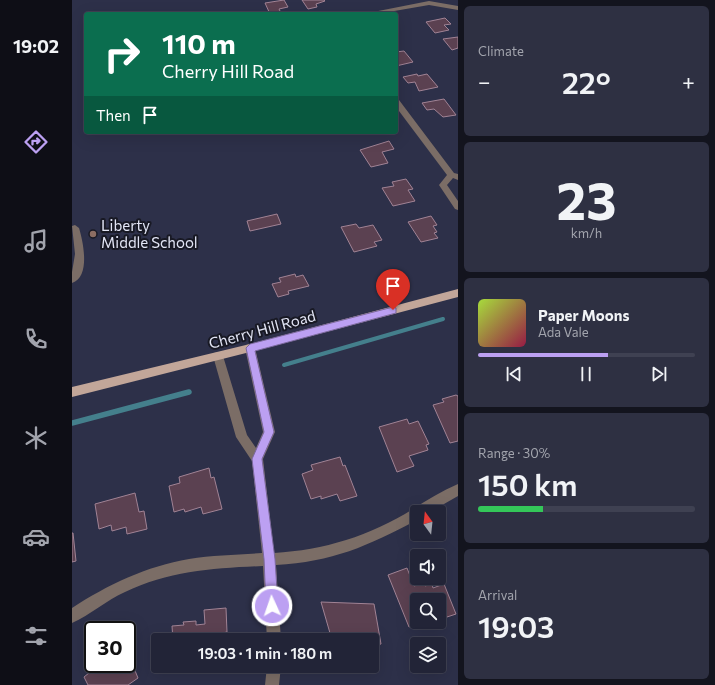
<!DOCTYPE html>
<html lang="en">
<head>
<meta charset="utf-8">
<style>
	body { margin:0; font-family:Commissioner,sans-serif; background:#2e3042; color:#f1f3f6; height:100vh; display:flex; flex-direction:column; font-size:15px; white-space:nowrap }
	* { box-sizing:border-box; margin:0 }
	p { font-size:13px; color:#a2a4ad }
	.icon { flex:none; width:22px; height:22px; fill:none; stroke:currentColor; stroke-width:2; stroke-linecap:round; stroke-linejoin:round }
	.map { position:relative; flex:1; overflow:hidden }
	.sheet { display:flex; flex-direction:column; gap:6px; padding:6px; background:#13141e; width:257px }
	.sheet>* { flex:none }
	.top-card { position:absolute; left:12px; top:12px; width:314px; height:122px; border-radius:4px; box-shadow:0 4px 16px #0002,0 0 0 1px #3f4152; background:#0b6e4f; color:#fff; overflow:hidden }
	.needle { width:26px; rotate:345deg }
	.fabs { position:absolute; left:338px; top:505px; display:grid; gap:8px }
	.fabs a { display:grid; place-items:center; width:36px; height:36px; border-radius:4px; background:#222437; box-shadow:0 4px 16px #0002,0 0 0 1px #3f4152; font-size:20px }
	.speed { position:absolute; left:12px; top:621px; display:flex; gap:8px; font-size:20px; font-weight:700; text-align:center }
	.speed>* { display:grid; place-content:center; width:52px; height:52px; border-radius:50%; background:#222437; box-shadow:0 4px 16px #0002,0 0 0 1px #3f4152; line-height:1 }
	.speed .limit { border:2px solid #111; border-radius:6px; background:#fff; color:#111 }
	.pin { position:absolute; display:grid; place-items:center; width:34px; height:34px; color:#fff; margin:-41px -17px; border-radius:50% 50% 50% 0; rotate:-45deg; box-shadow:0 0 4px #0007 }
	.pin .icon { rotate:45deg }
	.me { position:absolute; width:44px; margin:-22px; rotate:357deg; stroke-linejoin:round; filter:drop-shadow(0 0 3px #0008) }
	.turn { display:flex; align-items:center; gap:14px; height:84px; padding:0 12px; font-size:18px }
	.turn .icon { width:52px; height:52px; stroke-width:2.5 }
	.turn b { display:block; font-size:28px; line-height:34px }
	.then { display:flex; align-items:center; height:38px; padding:0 12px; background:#0003; gap:8px; font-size:15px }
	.big { font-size:30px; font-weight:600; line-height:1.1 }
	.sheet .card { flex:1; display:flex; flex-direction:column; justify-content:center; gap:6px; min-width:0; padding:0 14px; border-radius:6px; background:#2e3042 }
	.sheet .dial { align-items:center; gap:0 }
	.dial b { font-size:52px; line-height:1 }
	.song { display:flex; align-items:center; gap:12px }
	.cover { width:48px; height:48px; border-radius:6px; background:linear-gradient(135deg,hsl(80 70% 55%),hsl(340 70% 35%)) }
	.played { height:4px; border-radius:2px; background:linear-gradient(90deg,#bca0f2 60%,#3f4152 60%) }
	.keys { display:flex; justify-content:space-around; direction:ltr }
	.heat { display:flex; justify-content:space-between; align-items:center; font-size:22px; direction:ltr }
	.charge { height:6px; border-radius:3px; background:linear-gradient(90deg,#34c759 30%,#3f4152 0) }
	.trip { position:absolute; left:79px; top:633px; width:228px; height:40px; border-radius:4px; background:#222437; box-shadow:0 4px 16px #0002,0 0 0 1px #3f4152; font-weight:600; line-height:40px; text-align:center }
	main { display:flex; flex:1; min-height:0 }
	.dock { display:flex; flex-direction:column; width:72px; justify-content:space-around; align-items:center; background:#0e0e16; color:#a2a4ad }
	.dock .icon { width:28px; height:28px }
	.dock .current { color:#bca0f2 }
	.dock b { font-size:18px; color:#f1f3f6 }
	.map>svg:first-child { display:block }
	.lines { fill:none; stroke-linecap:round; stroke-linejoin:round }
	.stream-far1 { stroke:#447f8c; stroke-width:4 }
	.stream { stroke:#447f8c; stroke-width:5.5 }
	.building { fill:#5b4151; stroke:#a18395 }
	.minor { fill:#7b6d66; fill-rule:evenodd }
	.major { fill:#c2a699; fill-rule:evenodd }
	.route { fill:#bca0f2; stroke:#7a689d }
	.education-dot { fill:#8d6e63; stroke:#181924; stroke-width:1.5 }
	.labels { text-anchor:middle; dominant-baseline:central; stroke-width:4; stroke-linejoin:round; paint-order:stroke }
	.poi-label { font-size:15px; fill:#e2e5f5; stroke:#181924; text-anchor:start }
	.street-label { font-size:15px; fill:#e2e5f5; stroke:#181924 }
</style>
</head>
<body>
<main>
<nav class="dock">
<b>19:02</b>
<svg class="icon current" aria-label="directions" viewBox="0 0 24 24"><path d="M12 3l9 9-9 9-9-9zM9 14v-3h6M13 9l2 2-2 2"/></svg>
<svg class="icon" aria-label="music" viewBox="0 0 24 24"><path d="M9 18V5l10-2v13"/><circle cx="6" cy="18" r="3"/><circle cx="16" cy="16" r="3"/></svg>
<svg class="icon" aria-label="phone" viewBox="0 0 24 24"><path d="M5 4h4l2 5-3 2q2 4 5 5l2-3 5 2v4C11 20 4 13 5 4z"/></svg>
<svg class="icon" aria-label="climate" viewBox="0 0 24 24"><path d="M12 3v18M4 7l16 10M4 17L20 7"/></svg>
<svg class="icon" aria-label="car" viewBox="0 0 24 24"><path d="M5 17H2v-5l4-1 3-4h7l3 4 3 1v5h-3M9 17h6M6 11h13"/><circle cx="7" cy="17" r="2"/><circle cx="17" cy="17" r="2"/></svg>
<svg class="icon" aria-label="filters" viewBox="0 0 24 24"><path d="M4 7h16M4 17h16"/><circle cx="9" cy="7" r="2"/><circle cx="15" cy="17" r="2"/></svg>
</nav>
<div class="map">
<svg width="386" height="685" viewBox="0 0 386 685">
	<rect width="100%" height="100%" fill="#2d3049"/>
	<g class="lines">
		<!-- stream-far1 -->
		<path class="stream-far1" d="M212 365 371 319"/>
		<!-- stream -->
		<path class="stream" d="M0 423 117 392"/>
	</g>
	<!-- building -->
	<path class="building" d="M212 0 216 7 207 9 209 13 198 14 193 3Z
		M230 0H252L253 1 244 4 245 7 236 9Z
		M373 18 379 24 372 25 377 30 363 33 354 22Z
		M386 37V48L380 50 371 39Z
		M332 51 341 62 324 66V52Z
		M345 74 346 76 355 74 366 87 347 91 343 82 336 83 331 77Z
		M372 99 384 115 371 117 362 109 355 110 350 103Z
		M317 141 322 149 310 152 316 163 299 167 288 150Z
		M334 179 341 189 336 190 343 201 321 206 310 188 322 186 320 182Z
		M205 214 209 224 178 231 175 221Z
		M359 216 365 225 361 226 365 232 362 233 366 238 349 242 336 222Z
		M284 224 287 228 301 225 310 240 302 242 305 246 282 252 269 227Z
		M223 274 224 277 231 275 237 286 216 291 217 294 206 297 200 284 209 282 207 278Z
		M384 395 386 396V441L378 443 361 405 372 402 370 399Z
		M335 419 337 424 346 421 357 444 354 445 356 450 337 456 342 466 325 472 307 427Z
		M268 457 271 466 273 465 285 496 268 501 265 494 249 499V496L239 499 230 474 241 470 239 465Z
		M137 468 139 478 142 477 150 509 131 514 129 507 113 512 112 509 102 512 97 486 108 483 107 477Z
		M63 493 67 512 72 511 75 529 55 534 54 527 40 531 39 525 27 529 23 504Z
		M1 533 4 561 0 562V533Z
		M335 568 342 586 352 583 353 586 360 584 361 588 372 584 384 614 369 619V621H367V600H345V622H352L337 627 316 575Z
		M249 602 302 604 309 644 300 646V640H260Z
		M154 608 155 632 150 633 151 640H101L100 626 112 625 111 622 124 621V625L133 624 132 610Z
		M55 638 62 652 57 656 66 678 56 685H16L12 677 28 664H55Z"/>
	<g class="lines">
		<!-- minor -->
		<path class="minor" d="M357 1 386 6V10L357 5 305 14H291Z
			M324 100H327L382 173 386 174V180L381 178 375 185 386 201V210L383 209 367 185 375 175 324 107Z
			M3 225 7 228C11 241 19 277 0 283V272L3 254 0 226Z
			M178 344 182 345 183 348 203 432 191 459 202 553C252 550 298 536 341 509 355 500 370 491 386 484V496L358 512H345V520C296 546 260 562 204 565L209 640H195L191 566C143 568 97 571 53 592 35 600 18 615 0 623V608C35 585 75 566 117 559 141 555 166 555 190 553L180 461 164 437 141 356 142 353 146 352 150 353 151 356 175 435 184 448 191 432 173 348 174 345Z
			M195 666H209L207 685H193Z"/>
		<!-- major -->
		<path class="major" d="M386 289V297L178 352 0 397V387L178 344Z"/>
	</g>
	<!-- route -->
	<path class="route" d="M321 307 324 308V313L183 351 202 432 190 459 203 559 206 606 204 610 200 612 196 610 194 606 192 559 180 459 192 432 174 348 178 344Z"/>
	<!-- markers -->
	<circle class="education-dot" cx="21" cy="234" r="4"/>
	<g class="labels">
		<!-- poi labels -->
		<g class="poi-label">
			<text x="29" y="225">Liberty<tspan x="29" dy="17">Middle School</tspan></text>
		</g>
		<!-- street labels -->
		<g class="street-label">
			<text transform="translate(190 329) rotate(-15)">Cherry Hill Road</text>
		</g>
	</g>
</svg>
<div class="fabs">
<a><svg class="needle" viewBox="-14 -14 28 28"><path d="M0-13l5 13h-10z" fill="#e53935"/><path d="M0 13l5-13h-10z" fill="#a2a4ad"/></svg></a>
<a><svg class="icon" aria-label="sound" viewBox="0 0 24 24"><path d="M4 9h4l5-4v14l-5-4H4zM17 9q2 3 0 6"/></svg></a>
<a><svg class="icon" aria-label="search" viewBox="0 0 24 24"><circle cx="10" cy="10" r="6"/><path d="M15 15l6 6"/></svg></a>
<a><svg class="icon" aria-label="layers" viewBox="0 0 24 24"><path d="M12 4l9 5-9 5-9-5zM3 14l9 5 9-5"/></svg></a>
</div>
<div class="speed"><div class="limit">30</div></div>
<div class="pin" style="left:321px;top:310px;background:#d93025"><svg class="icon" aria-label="arrive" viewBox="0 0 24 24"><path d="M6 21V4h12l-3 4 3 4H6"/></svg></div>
<svg class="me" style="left:200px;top:606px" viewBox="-20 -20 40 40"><circle r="17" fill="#bca0f2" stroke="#fff" stroke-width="3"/><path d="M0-11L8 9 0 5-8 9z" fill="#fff"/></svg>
<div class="trip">19:03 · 1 min · 180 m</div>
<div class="top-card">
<div class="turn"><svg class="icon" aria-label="right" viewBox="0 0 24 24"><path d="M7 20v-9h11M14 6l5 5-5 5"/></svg><div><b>110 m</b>Cherry Hill Road</div></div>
<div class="then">Then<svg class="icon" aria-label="arrive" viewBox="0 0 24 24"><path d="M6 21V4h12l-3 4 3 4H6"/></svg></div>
</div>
</div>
<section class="sheet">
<div class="card"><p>Climate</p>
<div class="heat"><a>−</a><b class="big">22°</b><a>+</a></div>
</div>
<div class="card dial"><b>23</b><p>km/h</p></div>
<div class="card">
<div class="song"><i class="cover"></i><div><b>Paper Moons</b><p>Ada Vale</p></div></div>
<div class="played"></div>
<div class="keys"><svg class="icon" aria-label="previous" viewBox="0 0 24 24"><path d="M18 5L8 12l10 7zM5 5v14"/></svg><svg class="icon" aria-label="pause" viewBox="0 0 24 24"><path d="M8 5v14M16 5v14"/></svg><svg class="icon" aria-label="next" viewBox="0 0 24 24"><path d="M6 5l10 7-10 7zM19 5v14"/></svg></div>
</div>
<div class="card"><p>Range · 30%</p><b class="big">150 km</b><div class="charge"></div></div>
<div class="card"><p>Arrival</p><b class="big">19:03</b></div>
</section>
</main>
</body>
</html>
